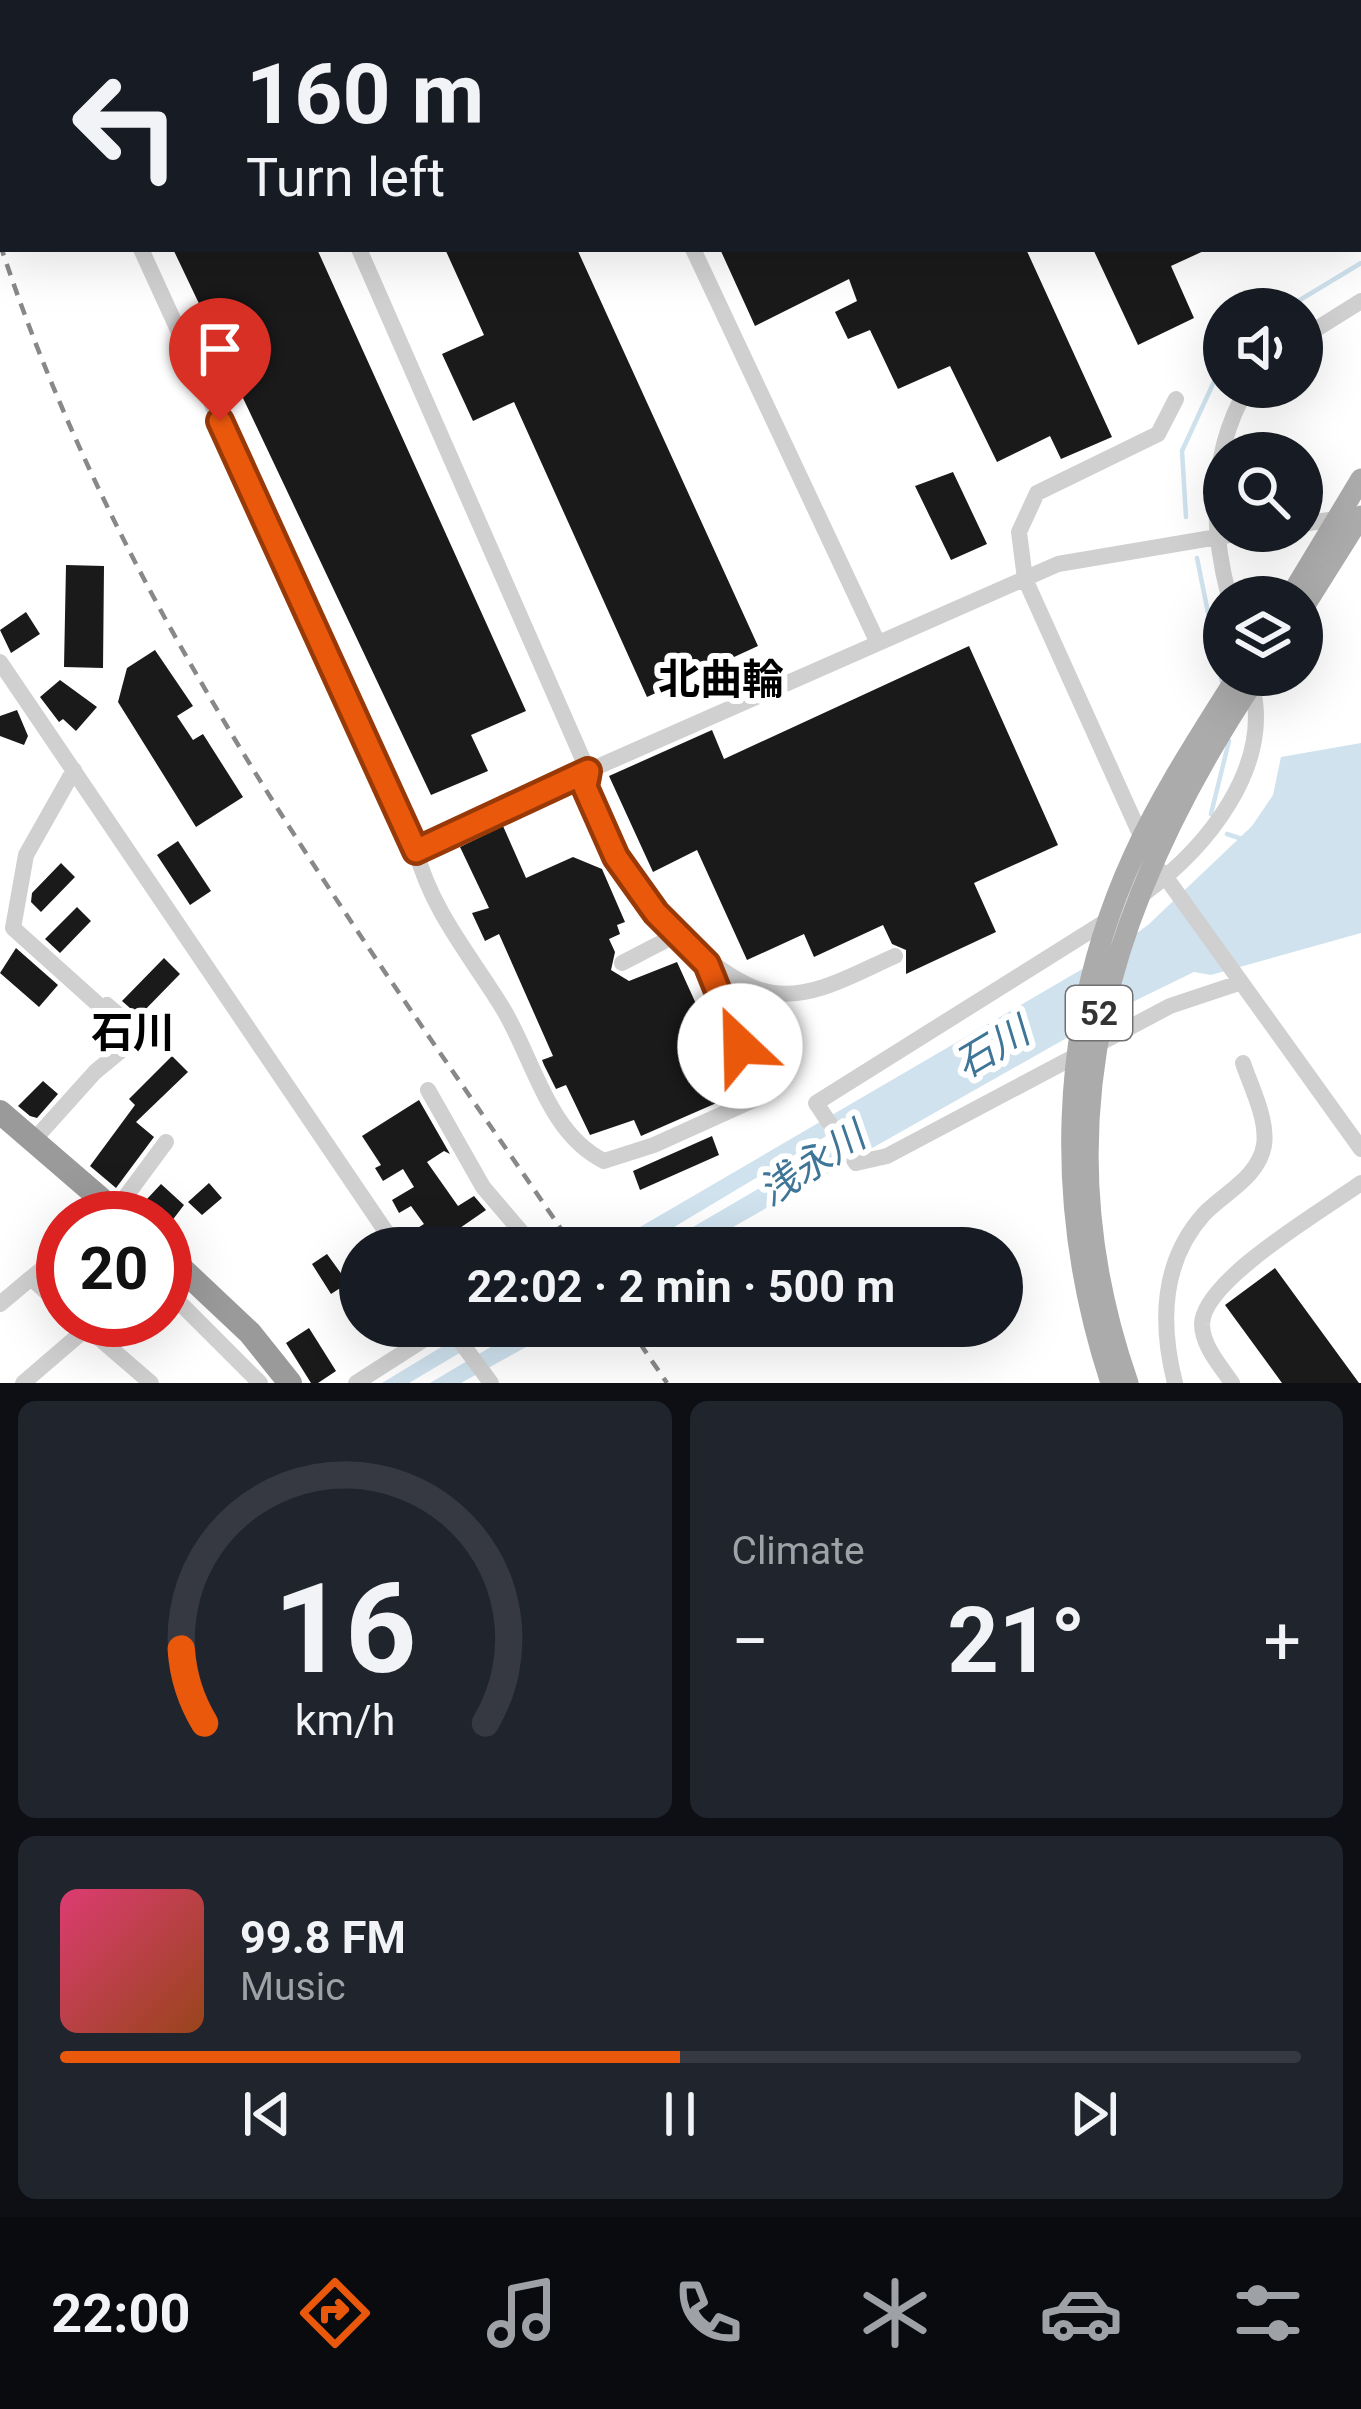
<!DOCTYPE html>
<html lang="en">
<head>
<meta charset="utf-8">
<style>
	body { margin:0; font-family:Roboto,"Noto Sans JP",sans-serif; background:#20242c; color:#f1f3f6; height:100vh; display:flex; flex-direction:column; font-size:45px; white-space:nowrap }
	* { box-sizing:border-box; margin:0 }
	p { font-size:39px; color:#9ea1a6 }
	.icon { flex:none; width:66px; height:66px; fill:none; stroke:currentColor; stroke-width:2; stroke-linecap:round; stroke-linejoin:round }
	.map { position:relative; height:1383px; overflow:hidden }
	.panel { display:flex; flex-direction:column; gap:18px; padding:18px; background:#0d0f14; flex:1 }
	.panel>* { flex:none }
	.banner { position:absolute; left:0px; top:0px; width:1362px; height:252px; box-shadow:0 12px 48px #0002; background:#171b24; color:#f1f3f6; overflow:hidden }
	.buttons { position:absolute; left:1203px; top:288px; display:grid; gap:24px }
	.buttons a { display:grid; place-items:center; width:120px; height:120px; border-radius:50%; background:#171b24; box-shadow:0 12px 48px #0002; font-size:60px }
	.speed { position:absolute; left:36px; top:1191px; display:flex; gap:24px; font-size:60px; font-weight:700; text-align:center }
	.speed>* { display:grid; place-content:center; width:156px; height:156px; border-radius:50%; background:#171b24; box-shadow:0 12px 48px #0002; line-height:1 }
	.speed .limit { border:18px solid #d22; background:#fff; color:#111 }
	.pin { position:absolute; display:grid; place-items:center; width:102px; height:102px; color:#fff; margin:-123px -51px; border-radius:50% 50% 50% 0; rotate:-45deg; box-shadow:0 0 12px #0007 }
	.pin .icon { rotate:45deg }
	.me { position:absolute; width:132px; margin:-66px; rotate:336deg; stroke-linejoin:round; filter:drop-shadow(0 0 9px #0008) }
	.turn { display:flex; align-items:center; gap:42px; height:252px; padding:0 48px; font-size:54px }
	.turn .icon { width:156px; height:156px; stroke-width:2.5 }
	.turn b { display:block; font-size:84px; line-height:102px }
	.big { font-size:90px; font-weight:700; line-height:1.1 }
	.panel .widget { flex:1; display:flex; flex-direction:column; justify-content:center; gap:18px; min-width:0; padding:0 42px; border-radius:18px; background:#20242c }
	.panel .dial { align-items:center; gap:0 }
	.dial svg { height:312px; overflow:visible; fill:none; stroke:#363941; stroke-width:7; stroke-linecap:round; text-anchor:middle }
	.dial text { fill:#f1f3f6; stroke:none }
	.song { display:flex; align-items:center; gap:36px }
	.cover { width:144px; height:144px; border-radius:18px; background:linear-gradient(135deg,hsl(340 70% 55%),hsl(20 70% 35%)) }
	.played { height:12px; border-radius:6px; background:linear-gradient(90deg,#ea580c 50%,#363941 50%) }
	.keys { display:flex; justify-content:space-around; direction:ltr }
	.heat { display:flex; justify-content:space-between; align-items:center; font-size:66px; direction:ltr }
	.panel .tiles { flex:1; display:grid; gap:18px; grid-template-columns:1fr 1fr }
	.widget:last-child { grid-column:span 2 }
	.trip { position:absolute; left:339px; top:1227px; width:684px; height:120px; border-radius:60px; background:#171b24; box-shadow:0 12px 48px #0002; font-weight:700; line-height:120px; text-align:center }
	.menu { display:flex; height:192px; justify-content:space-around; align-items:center; background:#090b0e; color:#9ea1a6 }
	.menu .icon { width:84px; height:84px }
	.menu .active { color:#ea580c }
	.menu b { font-size:54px; color:#f1f3f6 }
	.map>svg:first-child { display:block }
	.water { fill:#cfe2ee }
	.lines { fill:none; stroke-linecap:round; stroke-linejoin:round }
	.stream { stroke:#cfe2ee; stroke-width:4.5 }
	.building { fill:#1a1a1a }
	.minor { stroke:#d0d0d0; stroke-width:16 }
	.major { stroke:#ababab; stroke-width:21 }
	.highway { stroke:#9a9a9a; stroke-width:24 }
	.rail { stroke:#888; stroke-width:4.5; stroke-dasharray:12 9; stroke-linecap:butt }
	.major-bridge { stroke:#ababab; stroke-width:21 }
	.route-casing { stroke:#983908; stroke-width:30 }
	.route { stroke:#ea580c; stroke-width:21 }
	.labels { text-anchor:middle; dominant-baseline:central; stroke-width:12; stroke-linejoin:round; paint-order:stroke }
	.shield { fill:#fff; stroke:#707070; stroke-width:3 }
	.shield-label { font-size:33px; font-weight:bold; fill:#333 }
	.water-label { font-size:39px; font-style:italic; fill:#3f7597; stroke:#fff }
	.quarter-label { font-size:42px; font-weight:bold; fill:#000; stroke:#fff }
</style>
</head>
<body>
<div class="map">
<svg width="1361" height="1383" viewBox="0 0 1361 1383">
	<rect width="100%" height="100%" fill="#fff"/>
	<!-- water -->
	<path class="water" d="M1361 743V933L1211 975 1194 972 1116 1010 696 1248H657L830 1147 839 1148 862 1134 853 1120 639 1248H604L1108 954 1148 925 1252 826 1273 795 1281 757Z
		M476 1326H505L409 1383H382Z
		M526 1326H564L461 1383H430Z"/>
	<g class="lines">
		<!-- stream -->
		<path class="stream" d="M1285 309 1361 263
			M1186 517 1182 451 1224 360
			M1197 558 1222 682
			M1211 814 1229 741
			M1227 834 1245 840"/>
	</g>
	<!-- building -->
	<path class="building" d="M173 249H317L526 711 471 735 488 771 431 795 234 379 218 387 198 343 214 335Z
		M445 249H577L758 646 647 697 514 402 473 421 442 354 484 335Z
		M720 249H1026L1112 437 1061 459 1050 436 997 462 950 366 898 389 870 330 848 339 835 312 857 301 849 279 755 326Z
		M1093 249H1208L1171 266 1194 318 1138 345Z
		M953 472 987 544 951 560 915 486Z
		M66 565 104 566 103 668 64 667Z
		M26 612 40 634 11 653 0 630Z
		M969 646 1058 845 974 883 996 932 906 974V950L892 944 883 925 814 957 804 934 747 960 697 850 653 872 609 776 712 730 724 759Z
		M155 650 193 706 177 716 193 740 203 734 243 797 196 827 118 702 127 668Z
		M60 680 97 707 76 731 63 719 59 722 40 697Z
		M17 710 28 736 24 745 0 736V716Z
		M503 826 526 878 573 857 602 869 625 922 617 925 620 934 609 939 615 952 611 970 629 981 677 962 737 1094 641 1136 634 1120 590 1135 566 1085 556 1089 544 1065 542 1060 553 1056 499 934 485 941 472 913 489 908 460 847Z
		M178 841 211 891 190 905 157 855Z
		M61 863 75 877 41 912 31 902 32 893Z
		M77 907 91 921 60 953 45 939Z
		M16 948 58 985 39 1007 0 973Z
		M164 958 180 974 139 1016 122 1001Z
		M172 1056 188 1072 136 1122 154 1137 116 1188 90 1166 135 1105 129 1099Z
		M43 1081 58 1094 37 1118 30 1116 18 1106Z
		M419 1100 450 1154 444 1151 427 1162 458 1206 474 1196 486 1210 431 1248H417L408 1234 424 1224 411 1206 399 1213 392 1200 414 1187 403 1169 383 1181 375 1168 381 1165 362 1136Z
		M712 1136 719 1155 640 1190 633 1171Z
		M209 1183 222 1198 202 1215 188 1202Z
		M161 1184 184 1205 171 1222 147 1199Z
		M327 1254 348 1283 331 1294 312 1264Z
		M1275 1268 1359 1383H1282L1225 1305Z
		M309 1328 336 1371 318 1383H311L286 1343Z"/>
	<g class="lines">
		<!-- minor -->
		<path class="minor" d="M245 0 247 3
			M576 0 577 3
			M172 3 178 0
			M141 249 416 851C432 911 470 955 502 1007 533 1057 547 1133 604 1161L654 1145 758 1098 759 1086 707 964
			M359 249 588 771 416 851
			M693 249 877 641
			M1302 338 1361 301
			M1302 524 1343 518
			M1229 597C1210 525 1209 452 1248 387
			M0 662 397 1248
			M1145 845 1025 579 1019 532 1037 493 1158 434 1176 399
			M1162 872 1361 1149
			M1142 895C1206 849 1275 766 1251 682
			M1111 918 816 1103 856 1163 887 1156 1170 1006 1239 983
			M895 956C858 972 815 999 773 993 704 983 576 839 588 771L1058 564 1253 531
			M622 963 678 934
			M428 1090 483 1187 535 1248
			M33 1141 95 1072 141 1034 107 1005 102 1008 13 928 26 855 74 770
			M115 1211 166 1142
			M31 1278 63 1251
			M165 1288 260 1383
			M0 1304 31 1278 63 1307
			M78 1320 151 1383
			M449 1326 491 1383
			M23 1383 87 1328
			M356 1383 445 1326
			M1175 1383C1160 1324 1161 1262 1204 1214 1224 1193 1259 1177 1264 1145 1268 1120 1251 1087 1243 1063
			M1232 1383C1220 1365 1203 1347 1202 1325 1201 1281 1325 1209 1361 1183"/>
		<!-- major -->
		<path class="major" d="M1302 610 1361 516"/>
		<!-- highway -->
		<path class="highway" d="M0 1112 123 1218
			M165 1253 250 1333 290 1383"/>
		<!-- rail -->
		<path class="rail" d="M0 244C124 621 354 924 574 1248
			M628 1326 667 1383"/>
		<!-- major-bridge -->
		<path class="major-bridge" d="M1290 597 1361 479
			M1111 1383C1054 1210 1057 1024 1133 857 1162 793 1201 734 1238 675
			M1128 1383C1037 1122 1110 896 1258 675"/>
	</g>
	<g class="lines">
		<defs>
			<path id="route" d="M220 421 416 851 588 771 585 787 616 857 656 913 707 964 740 1046"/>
		</defs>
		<!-- route casing -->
		<use href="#route" class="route-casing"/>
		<!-- route -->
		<use href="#route" class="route"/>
	</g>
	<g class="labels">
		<!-- shield labels -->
		<rect class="shield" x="1066" y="986" width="66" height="54" rx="9"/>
		<g class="shield-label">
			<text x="1099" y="1013">52</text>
		</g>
		<!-- water labels -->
		<g class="water-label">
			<text transform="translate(992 1048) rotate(-31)">石川</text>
			<text transform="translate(812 1164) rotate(-33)">浅永川</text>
		</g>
		<!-- quarter labels -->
		<g class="quarter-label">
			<text x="721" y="679">北曲輪</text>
			<text x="133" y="1032">石川</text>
		</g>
	</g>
</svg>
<div class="buttons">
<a><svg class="icon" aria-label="sound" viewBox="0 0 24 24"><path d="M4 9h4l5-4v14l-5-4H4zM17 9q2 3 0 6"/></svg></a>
<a><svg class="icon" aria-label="search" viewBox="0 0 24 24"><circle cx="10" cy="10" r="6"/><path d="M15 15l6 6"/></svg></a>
<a><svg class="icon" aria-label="layers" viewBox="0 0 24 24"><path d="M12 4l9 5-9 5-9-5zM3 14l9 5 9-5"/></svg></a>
</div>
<div class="speed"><div class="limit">20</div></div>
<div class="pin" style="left:220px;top:421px;background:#d93025"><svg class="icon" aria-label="arrive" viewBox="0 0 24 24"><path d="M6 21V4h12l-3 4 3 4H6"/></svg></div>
<svg class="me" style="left:740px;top:1046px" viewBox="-20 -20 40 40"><circle r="19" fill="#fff"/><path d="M0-13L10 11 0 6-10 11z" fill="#ea580c"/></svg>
<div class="trip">22:02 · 2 min · 500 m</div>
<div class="banner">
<div class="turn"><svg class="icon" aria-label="left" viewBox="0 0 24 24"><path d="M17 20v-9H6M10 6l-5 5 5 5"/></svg><div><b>160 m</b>Turn left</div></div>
</div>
</div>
<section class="panel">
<div class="tiles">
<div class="widget dial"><svg viewBox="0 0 100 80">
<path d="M14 69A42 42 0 1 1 86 69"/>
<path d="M14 69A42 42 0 0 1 8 50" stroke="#ea580c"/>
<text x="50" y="56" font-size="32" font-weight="700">16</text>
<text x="50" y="72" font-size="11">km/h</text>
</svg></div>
<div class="widget"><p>Climate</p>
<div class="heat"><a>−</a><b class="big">21°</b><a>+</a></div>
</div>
<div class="widget">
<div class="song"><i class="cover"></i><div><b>99.8 FM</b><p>Music</p></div></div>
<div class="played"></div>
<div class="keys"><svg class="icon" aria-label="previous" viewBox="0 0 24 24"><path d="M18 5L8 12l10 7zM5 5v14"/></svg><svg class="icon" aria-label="pause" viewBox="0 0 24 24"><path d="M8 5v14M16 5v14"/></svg><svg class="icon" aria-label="next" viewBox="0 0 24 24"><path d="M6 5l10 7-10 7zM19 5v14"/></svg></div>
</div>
</div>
</section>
<nav class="menu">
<b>22:00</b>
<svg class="icon active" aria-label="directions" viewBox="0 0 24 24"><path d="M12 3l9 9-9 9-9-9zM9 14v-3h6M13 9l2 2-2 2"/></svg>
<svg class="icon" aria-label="music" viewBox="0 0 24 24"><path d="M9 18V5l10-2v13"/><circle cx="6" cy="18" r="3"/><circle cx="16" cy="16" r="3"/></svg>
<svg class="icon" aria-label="phone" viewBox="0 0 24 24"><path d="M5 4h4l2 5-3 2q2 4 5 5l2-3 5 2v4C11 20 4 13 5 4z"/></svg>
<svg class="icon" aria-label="climate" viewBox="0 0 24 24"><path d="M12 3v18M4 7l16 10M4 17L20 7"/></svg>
<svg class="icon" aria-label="car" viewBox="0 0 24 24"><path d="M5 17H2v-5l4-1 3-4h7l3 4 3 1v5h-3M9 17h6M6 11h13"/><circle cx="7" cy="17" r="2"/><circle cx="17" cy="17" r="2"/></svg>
<svg class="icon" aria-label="filters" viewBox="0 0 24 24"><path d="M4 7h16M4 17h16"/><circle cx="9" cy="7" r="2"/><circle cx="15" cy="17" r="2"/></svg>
</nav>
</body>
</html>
